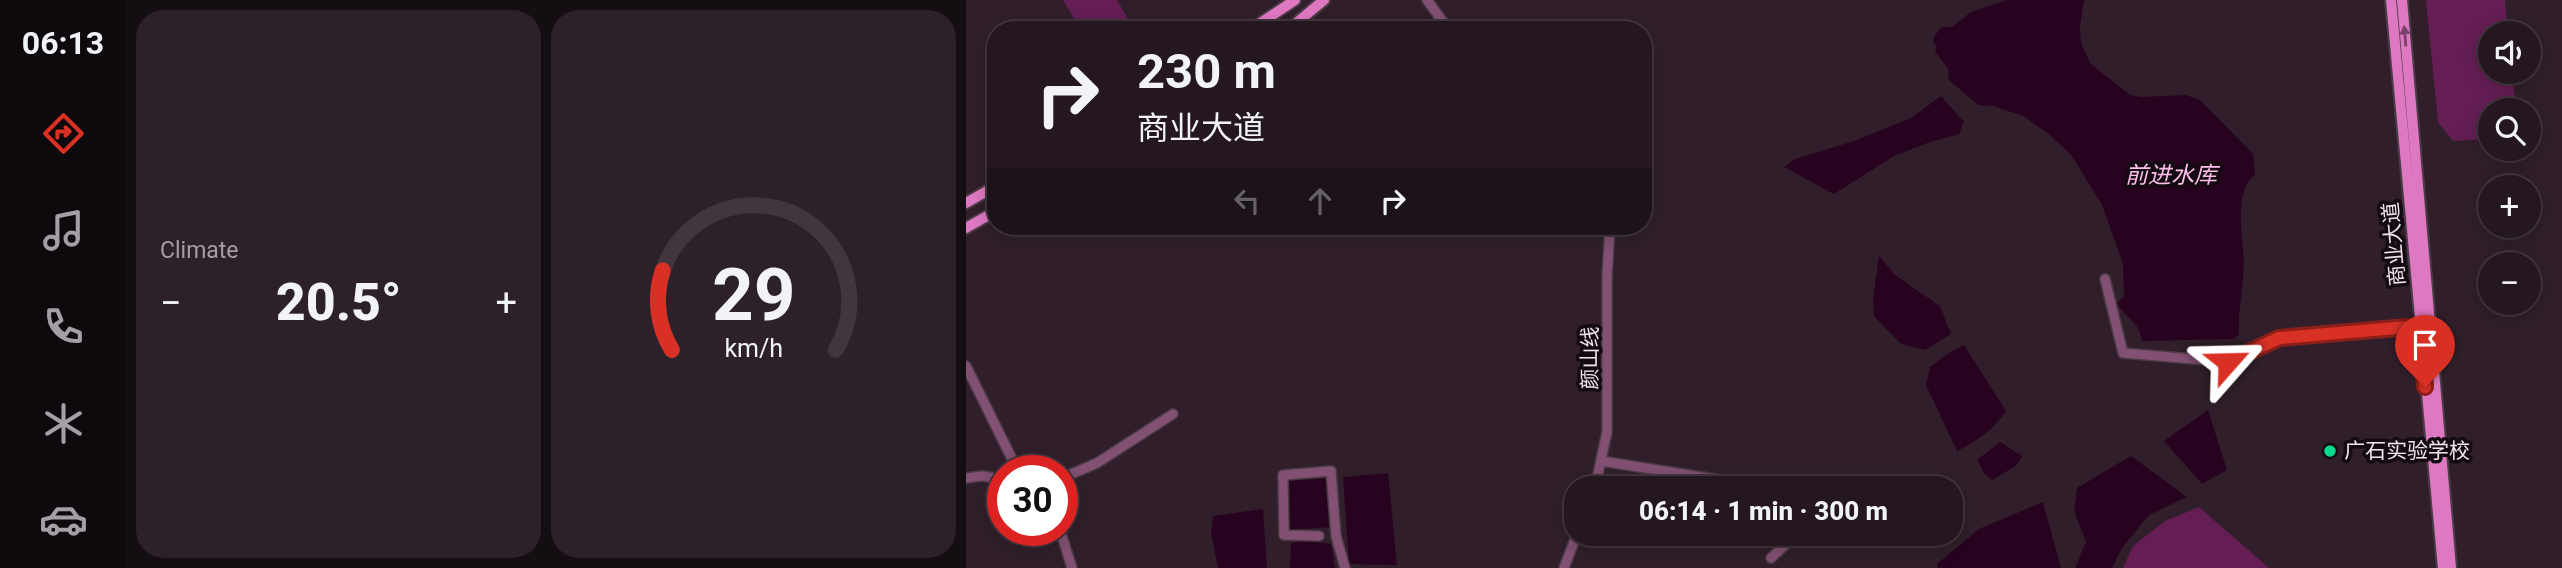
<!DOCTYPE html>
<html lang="en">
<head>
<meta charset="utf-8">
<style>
	body { margin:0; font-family:Roboto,"Noto Sans SC",sans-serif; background:#2c2029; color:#f1f3f6; height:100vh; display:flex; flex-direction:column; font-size:26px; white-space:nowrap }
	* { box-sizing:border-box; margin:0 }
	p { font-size:23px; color:#a39fa5 }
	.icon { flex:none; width:38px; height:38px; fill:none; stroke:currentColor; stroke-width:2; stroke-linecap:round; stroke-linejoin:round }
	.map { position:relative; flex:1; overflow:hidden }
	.side { display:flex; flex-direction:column; gap:10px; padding:10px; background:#140d12; width:840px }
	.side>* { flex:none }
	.banner { position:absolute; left:21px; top:21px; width:665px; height:214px; border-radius:28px; box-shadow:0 4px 18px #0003,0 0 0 2px #41363e; background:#241720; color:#f1f3f6; overflow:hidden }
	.buttons { position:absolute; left:1512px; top:21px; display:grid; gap:14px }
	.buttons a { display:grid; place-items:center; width:63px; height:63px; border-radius:50%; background:#241720; box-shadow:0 4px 18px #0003,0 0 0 2px #41363e; font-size:35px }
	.speed { position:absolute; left:21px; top:455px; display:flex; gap:14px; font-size:35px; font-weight:700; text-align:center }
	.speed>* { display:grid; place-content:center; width:91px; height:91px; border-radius:50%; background:#241720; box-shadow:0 4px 18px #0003,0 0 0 2px #41363e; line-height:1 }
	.speed .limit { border:10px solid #d22; background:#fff; color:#111 }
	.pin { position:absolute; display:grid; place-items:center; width:60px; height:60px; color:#fff; margin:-72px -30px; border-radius:50% 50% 50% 0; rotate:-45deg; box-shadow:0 0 7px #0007 }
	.pin .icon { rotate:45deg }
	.me { position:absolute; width:77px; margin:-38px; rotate:65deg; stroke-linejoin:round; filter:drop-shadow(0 0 5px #0008) }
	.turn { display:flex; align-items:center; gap:24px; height:147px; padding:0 35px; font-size:32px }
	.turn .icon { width:91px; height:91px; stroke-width:2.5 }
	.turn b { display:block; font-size:49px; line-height:60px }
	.lanes { display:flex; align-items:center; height:66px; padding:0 35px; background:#0003; justify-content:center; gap:35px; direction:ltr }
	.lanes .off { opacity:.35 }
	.big { font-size:52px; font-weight:800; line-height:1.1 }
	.side .card { flex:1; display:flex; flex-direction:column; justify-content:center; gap:10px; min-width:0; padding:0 24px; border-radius:28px; background:#2c2029 }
	.side .dial { align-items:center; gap:0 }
	.dial svg { height:182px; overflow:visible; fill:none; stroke:#41363e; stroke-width:7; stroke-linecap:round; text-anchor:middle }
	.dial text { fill:#f1f3f6; stroke:none }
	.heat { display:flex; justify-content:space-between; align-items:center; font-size:38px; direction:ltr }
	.side .tiles { flex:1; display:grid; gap:10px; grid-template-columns:repeat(2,1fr) }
	.trip { position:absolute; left:598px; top:476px; width:399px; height:70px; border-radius:28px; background:#241720; box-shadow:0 4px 18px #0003,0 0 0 2px #41363e; font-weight:800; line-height:70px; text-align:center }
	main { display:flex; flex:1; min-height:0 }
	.dock { display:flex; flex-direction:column; width:126px; justify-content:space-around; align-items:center; background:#0e090d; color:#a39fa5 }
	.dock .icon { width:49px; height:49px }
	.dock .on { color:#d93025 }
	.dock b { font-size:32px; color:#f1f3f6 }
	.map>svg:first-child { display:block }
	.green { fill:#641e54 }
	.water { fill:#280320 }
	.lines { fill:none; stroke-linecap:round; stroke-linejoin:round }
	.minor-casing { stroke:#4b3b45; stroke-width:12 }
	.major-casing { stroke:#4b3b45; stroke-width:14 }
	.minor { stroke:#825073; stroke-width:9 }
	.major { stroke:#df78c3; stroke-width:10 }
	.oneway { fill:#79426a }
	.route-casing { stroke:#8d1f18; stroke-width:18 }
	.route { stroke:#d93025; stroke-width:12 }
	.poi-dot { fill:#09d98b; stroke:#130b11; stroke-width:2.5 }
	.labels { text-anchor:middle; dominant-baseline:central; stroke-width:7; stroke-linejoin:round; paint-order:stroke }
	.street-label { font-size:21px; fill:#f0e4ec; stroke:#130b11 }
	.poi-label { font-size:21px; fill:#f0e4ec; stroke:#130b11; text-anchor:start }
	.water-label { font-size:23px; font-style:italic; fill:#febeea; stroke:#130b11 }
</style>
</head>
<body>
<main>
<nav class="dock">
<b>06:13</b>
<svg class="icon on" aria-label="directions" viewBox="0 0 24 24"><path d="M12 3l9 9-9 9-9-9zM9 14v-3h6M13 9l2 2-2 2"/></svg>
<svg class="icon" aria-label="music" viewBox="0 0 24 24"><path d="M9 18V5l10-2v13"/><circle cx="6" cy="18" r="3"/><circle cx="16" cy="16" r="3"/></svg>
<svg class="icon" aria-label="phone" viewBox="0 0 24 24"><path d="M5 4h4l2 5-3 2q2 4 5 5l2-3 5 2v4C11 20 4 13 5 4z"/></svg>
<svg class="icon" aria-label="climate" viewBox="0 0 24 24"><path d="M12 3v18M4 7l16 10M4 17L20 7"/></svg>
<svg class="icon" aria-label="car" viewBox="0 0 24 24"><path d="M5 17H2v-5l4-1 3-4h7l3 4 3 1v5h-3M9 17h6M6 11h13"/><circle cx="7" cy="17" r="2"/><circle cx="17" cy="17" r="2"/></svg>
</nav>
<section class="side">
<div class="tiles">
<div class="card"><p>Climate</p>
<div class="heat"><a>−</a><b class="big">20.5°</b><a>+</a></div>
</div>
<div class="card dial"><svg viewBox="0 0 100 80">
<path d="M14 69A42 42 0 1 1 86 69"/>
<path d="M14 69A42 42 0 0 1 10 34" stroke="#d93025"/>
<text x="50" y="56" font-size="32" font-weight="700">29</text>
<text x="50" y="72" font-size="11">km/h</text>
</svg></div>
</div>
</section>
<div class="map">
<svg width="1596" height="568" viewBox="0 0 1596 568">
	<rect width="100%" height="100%" fill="#301f2a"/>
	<!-- green -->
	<path class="green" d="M97 0H151L168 30H115Z
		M1460 0H1539L1542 33H1524V72H1546L1550 110H1524V139L1487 141 1472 122Z
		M1233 507 1303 568H1157L1167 546 1199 521Z"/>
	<!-- water -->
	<path class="water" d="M1041 0H1118L1114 27 1115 43 1124 63 1164 95 1175 97 1220 95 1234 100 1287 154 1289 175C1266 191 1278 240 1278 264 1277 288 1272 310 1273 334L1268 339 1176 341C1172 319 1161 320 1151 303L1158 297 1157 264 1136 205 1106 156 1083 134 1057 116 1027 106 1012 105 982 79 983 70 969 51 971 46 967 42 968 37 975 27H986L1005 12Z
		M975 96 998 122 993 134 964 142 928 156 868 194 818 167 829 159 888 141 945 118Z
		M913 256 929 275 974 306 985 334 959 350 935 344 908 316 907 299Z
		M998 345 1040 411C1028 429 1010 442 991 451L960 385 964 367 984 352Z
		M1242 410 1261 470 1236 484 1198 441Z
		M1034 442 1056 456 1050 466 1026 480 1018 473 1011 460Z
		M1165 456 1221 497 1183 515 1156 548 1146 568H1109L1120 542 1108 511 1111 488Z
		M422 473 431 565 383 564 377 477Z
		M361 478 365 527 324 530 322 481Z
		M1077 502 1095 568H972L971 564 1013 529Z
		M297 509 301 568H252L245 534 247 516Z
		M334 540 365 544 369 568H324L325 544Z"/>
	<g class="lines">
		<defs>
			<path id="minor" d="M461 0 483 30
				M1139 279 1157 353 1262 362 1313 338 1454 326
				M0 366 52 471
				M635 461 780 484 783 488
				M0 478 16 476 37 479
				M96 478 131 463 207 414
				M629 488 641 432V277L644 226
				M94 530 106 568
				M353 536 318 535 317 475 365 471 370 536 379 568
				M805 558 818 546 810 534
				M598 568 611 534"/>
			<path id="major" d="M1425 0 1477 568
				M1436 0 1485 568
				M284 30 329 0
				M322 30 358 0
				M0 203 30 186
				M0 228 30 211"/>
		</defs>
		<!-- minor casing -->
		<use href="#minor" class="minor-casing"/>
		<!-- major casing -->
		<use href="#major" class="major-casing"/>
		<!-- minor -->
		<use href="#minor" class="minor"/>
		<!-- major -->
		<use href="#major" class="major"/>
	</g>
	<!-- one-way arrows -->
	<defs><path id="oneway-solid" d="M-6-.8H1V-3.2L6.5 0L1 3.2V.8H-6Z" transform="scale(1.75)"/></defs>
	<use class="oneway" href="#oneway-solid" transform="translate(1439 36) rotate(-95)"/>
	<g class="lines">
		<defs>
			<path id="route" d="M1262 362 1313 338 1454 326 1459 387"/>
		</defs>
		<!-- route casing -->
		<use href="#route" class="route-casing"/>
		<!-- route -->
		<use href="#route" class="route"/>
	</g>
	<!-- markers -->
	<circle class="poi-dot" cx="1364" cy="451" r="7"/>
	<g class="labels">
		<!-- street labels -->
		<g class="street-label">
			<text transform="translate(1428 244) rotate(-95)">商业大道</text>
			<text transform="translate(624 358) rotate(-90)">颜山线</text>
		</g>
		<!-- poi labels -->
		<g class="poi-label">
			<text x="1378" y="451">广石实验学校</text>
		</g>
		<!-- water labels -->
		<g class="water-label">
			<text x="1205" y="175">前进水库</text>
		</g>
	</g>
</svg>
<div class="buttons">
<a><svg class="icon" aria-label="sound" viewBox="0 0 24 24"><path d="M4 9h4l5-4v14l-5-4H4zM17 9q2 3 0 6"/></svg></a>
<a><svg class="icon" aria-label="search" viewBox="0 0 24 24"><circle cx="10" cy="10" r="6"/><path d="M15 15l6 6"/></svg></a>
<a>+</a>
<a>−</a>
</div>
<div class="speed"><div class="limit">30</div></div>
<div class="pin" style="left:1459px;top:387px;background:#d93025"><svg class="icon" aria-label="arrive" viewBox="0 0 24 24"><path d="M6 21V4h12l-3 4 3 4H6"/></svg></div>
<svg class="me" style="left:1262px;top:362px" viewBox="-20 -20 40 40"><path d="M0-17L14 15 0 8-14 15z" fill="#d93025" stroke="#fff" stroke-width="4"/></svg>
<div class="trip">06:14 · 1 min · 300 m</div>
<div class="banner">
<div class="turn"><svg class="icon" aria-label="right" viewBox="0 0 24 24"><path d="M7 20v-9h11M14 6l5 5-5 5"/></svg><div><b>230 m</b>商业大道</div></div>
<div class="lanes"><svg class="icon off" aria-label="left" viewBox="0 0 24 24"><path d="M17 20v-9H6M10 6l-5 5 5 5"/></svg><svg class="icon off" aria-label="ahead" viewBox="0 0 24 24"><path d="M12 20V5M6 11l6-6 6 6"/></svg><svg class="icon" aria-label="right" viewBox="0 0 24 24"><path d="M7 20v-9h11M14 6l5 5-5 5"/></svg></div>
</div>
</div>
</main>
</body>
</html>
